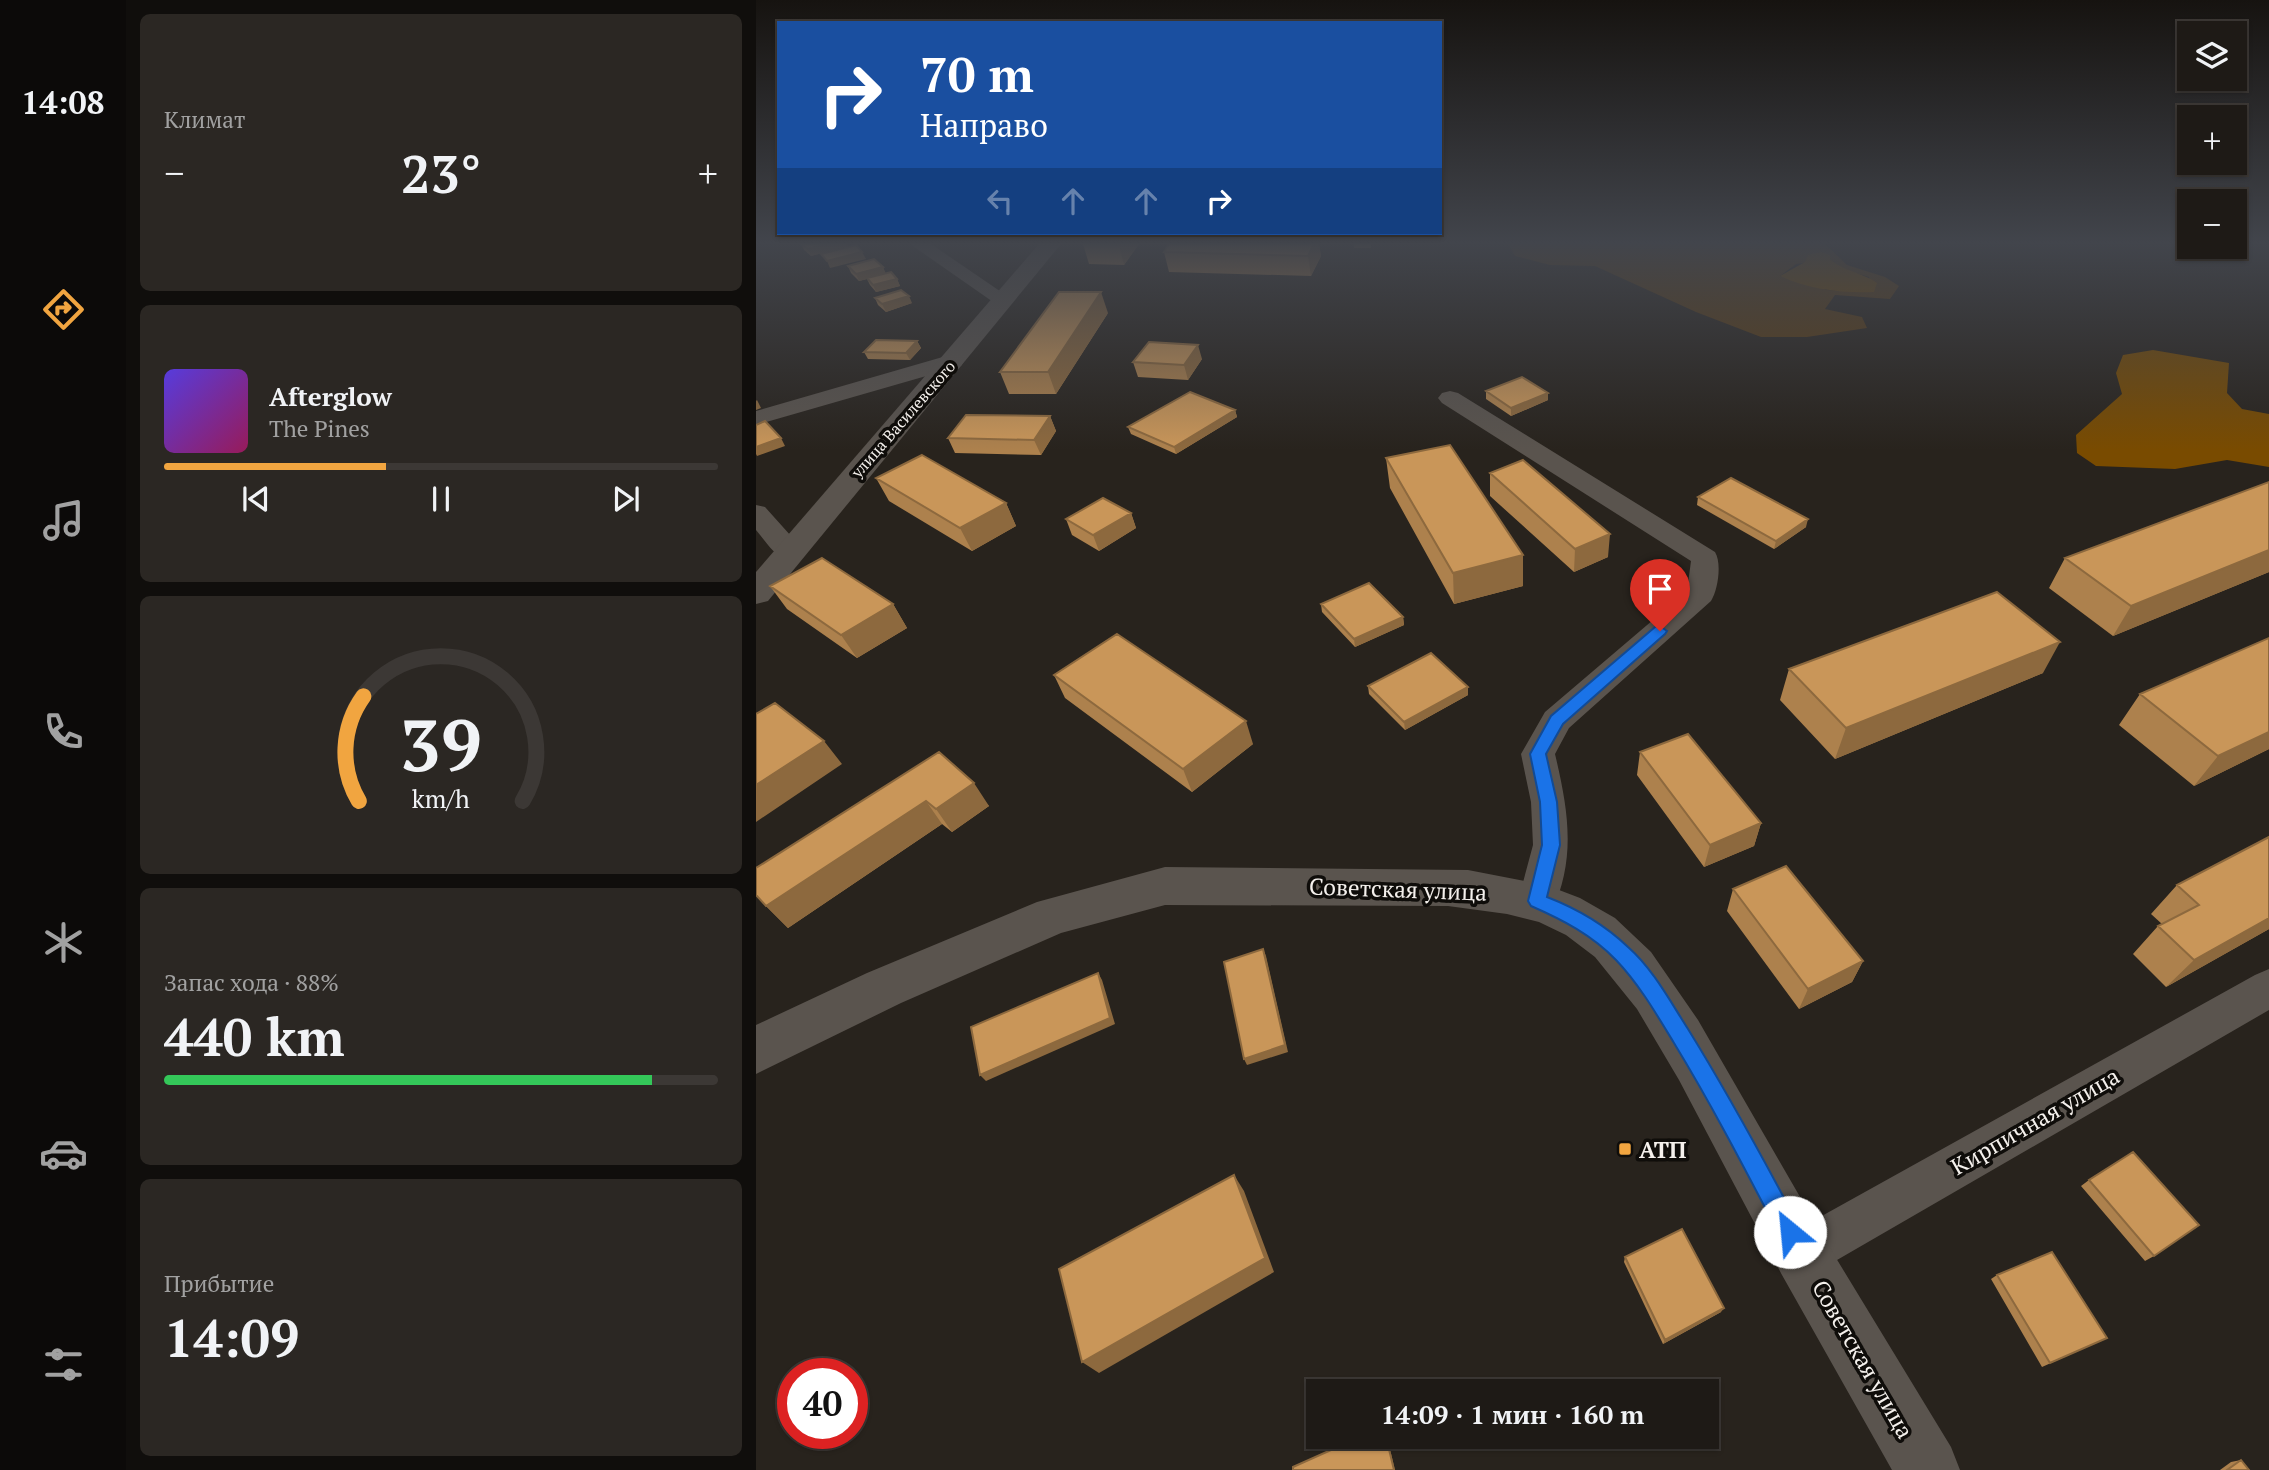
<!DOCTYPE html>
<html lang="ru">
<head>
<meta charset="utf-8">
<style>
	body { margin:0; font-family:"PT Serif",serif; background:#2b2723; color:#f1f3f6; height:100vh; display:flex; flex-direction:column; font-size:26px; white-space:nowrap }
	* { box-sizing:border-box; margin:0 }
	p { font-size:23px; color:#a1a1a1 }
	.icon { flex:none; width:38px; height:38px; fill:none; stroke:currentColor; stroke-width:2; stroke-linecap:round; stroke-linejoin:round }
	.map { position:relative; flex:1; overflow:hidden }
	.details { display:flex; flex-direction:column; gap:14px; padding:14px; background:#100e0c; width:630px }
	.details>* { flex:none }
	.banner { position:absolute; left:21px; top:21px; width:665px; height:214px; border-radius:0px; box-shadow:0 2px 5px #0004,0 0 0 2px #3c3835; background:#1a4fa0; color:#fff; overflow:hidden }
	.controls { position:absolute; left:1421px; top:21px; display:grid; gap:14px }
	.controls a { display:grid; place-items:center; width:70px; height:70px; border-radius:0px; background:#1e1a16; box-shadow:0 2px 5px #0004,0 0 0 2px #3c3835; font-size:35px }
	.speed { position:absolute; left:21px; top:1358px; display:flex; gap:14px; font-size:35px; font-weight:700; text-align:center }
	.speed>* { display:grid; place-content:center; width:91px; height:91px; border-radius:50%; background:#1e1a16; box-shadow:0 2px 5px #0004,0 0 0 2px #3c3835; line-height:1 }
	.speed .limit { border:10px solid #d22; background:#fff; color:#111 }
	.pin { position:absolute; display:grid; place-items:center; width:60px; height:60px; color:#fff; margin:-72px -30px; border-radius:50% 50% 50% 0; rotate:-45deg; box-shadow:0 0 7px #0007 }
	.pin .icon { rotate:45deg }
	.me { position:absolute; width:77px; margin:-38px; rotate:332deg; stroke-linejoin:round; filter:drop-shadow(0 0 5px #0008) }
	.turn { display:flex; align-items:center; gap:24px; height:147px; padding:0 28px; font-size:32px }
	.turn .icon { width:91px; height:91px; stroke-width:2.5 }
	.turn b { display:block; font-size:49px; line-height:60px }
	.lanes { display:flex; align-items:center; height:66px; padding:0 28px; background:#0003; justify-content:center; gap:35px; direction:ltr }
	.lanes .off { opacity:.35 }
	.big { font-size:52px; font-weight:700; line-height:1.1 }
	.details .widget { flex:1; display:flex; flex-direction:column; justify-content:center; gap:10px; min-width:0; padding:0 24px; border-radius:10px; background:#2b2723 }
	.details .dial { align-items:center; gap:0 }
	.dial svg { height:182px; overflow:visible; fill:none; stroke:#3c3835; stroke-width:7; stroke-linecap:round; text-anchor:middle }
	.dial text { fill:#f1f3f6; stroke:none }
	.song { display:flex; align-items:center; gap:21px }
	.cover { width:84px; height:84px; border-radius:10px; background:linear-gradient(135deg,hsl(250 70% 55%),hsl(330 70% 35%)) }
	.played { height:7px; border-radius:4px; background:linear-gradient(90deg,#f1a540 40%,#3c3835 40%) }
	.keys { display:flex; justify-content:space-around; direction:ltr }
	.heat { display:flex; justify-content:space-between; align-items:center; font-size:38px; direction:ltr }
	.charge { height:10px; border-radius:5px; background:linear-gradient(90deg,#34c759 88%,#3c3835 0) }
	.trip { position:absolute; left:550px; top:1379px; width:413px; height:70px; border-radius:0px; background:#1e1a16; box-shadow:0 2px 5px #0004,0 0 0 2px #3c3835; font-weight:700; line-height:70px; text-align:center }
	main { display:flex; flex:1; min-height:0 }
	.dock { display:flex; flex-direction:column; width:126px; justify-content:space-around; align-items:center; background:#0c0a09; color:#a1a1a1 }
	.dock .icon { width:49px; height:49px }
	.dock .selected { color:#f1a540 }
	.dock b { font-size:32px; color:#f1f3f6 }
	.map>svg:first-child { display:block }
	.green { fill:#5c3c10; fill-rule:evenodd }
	.water { fill:#794b00 }
	.lines { fill:none; stroke-linecap:round; stroke-linejoin:round }
	.minor { fill:#5a544e; fill-rule:evenodd }
	.tertiary { fill:#5a544e; fill-rule:evenodd }
	.secondary { fill:#5a544e; fill-rule:evenodd }
	.wall { fill:#ad814d }
	.shaded-wall { fill:#8d693e }
	.building { fill:#c99659; stroke:#8d693e; stroke-width:2 }
	.route { fill:#1a73e8; stroke:#114b97; stroke-width:2 }
	.poi-dot { fill:#f1a540; stroke:#0f0d0a; stroke-width:2.5 }
	.labels { text-anchor:middle; dominant-baseline:central; stroke-width:7; stroke-linejoin:round; paint-order:stroke }
	.far-street-label { font-size:16px; fill:#f4f0ec; stroke:#0f0d0a }
	.near-street-label { font-size:23px; fill:#f4f0ec; stroke:#0f0d0a }
	.near-poi-label { font-size:23px; font-weight:bold; fill:#f4f0ec; stroke:#0f0d0a; text-anchor:start }
</style>
</head>
<body>
<main>
<nav class="dock">
<b>14:08</b>
<svg class="icon selected" aria-label="directions" viewBox="0 0 24 24"><path d="M12 3l9 9-9 9-9-9zM9 14v-3h6M13 9l2 2-2 2"/></svg>
<svg class="icon" aria-label="music" viewBox="0 0 24 24"><path d="M9 18V5l10-2v13"/><circle cx="6" cy="18" r="3"/><circle cx="16" cy="16" r="3"/></svg>
<svg class="icon" aria-label="phone" viewBox="0 0 24 24"><path d="M5 4h4l2 5-3 2q2 4 5 5l2-3 5 2v4C11 20 4 13 5 4z"/></svg>
<svg class="icon" aria-label="climate" viewBox="0 0 24 24"><path d="M12 3v18M4 7l16 10M4 17L20 7"/></svg>
<svg class="icon" aria-label="car" viewBox="0 0 24 24"><path d="M5 17H2v-5l4-1 3-4h7l3 4 3 1v5h-3M9 17h6M6 11h13"/><circle cx="7" cy="17" r="2"/><circle cx="17" cy="17" r="2"/></svg>
<svg class="icon" aria-label="filters" viewBox="0 0 24 24"><path d="M4 7h16M4 17h16"/><circle cx="9" cy="7" r="2"/><circle cx="15" cy="17" r="2"/></svg>
</nav>
<section class="details">
<div class="widget"><p>Климат</p>
<div class="heat"><a>−</a><b class="big">23°</b><a>+</a></div>
</div>
<div class="widget">
<div class="song"><i class="cover"></i><div><b>Afterglow</b><p>The Pines</p></div></div>
<div class="played"></div>
<div class="keys"><svg class="icon" aria-label="previous" viewBox="0 0 24 24"><path d="M18 5L8 12l10 7zM5 5v14"/></svg><svg class="icon" aria-label="pause" viewBox="0 0 24 24"><path d="M8 5v14M16 5v14"/></svg><svg class="icon" aria-label="next" viewBox="0 0 24 24"><path d="M6 5l10 7-10 7zM19 5v14"/></svg></div>
</div>
<div class="widget dial"><svg viewBox="0 0 100 80">
<path d="M14 69A42 42 0 1 1 86 69"/>
<path d="M14 69A42 42 0 0 1 16 23" stroke="#f1a540"/>
<text x="50" y="56" font-size="32" font-weight="700">39</text>
<text x="50" y="72" font-size="11">km/h</text>
</svg></div>
<div class="widget"><p>Запас хода · 88%</p><b class="big">440 km</b><div class="charge"></div></div>
<div class="widget"><p>Прибытие</p><b class="big">14:09</b></div>
</section>
<div class="map">
<svg width="1513" height="1470" viewBox="0 0 1513 1470">
	<rect width="100%" height="100%" fill="#28231d"/>
	<!-- green -->
	<path class="green" d="M746 244H1069L1091 265 1129 277 1143 286 1134 299 1079 295 1069 309 1106 317 1111 328 1051 337H1005L940 312 839 266 794 265 759 256 753 245ZM1074 259 1083 268 1113 277 1118 292 1071 290 1024 276 1040 264Z"/>
	<!-- water -->
	<path class="water" d="M1065 252 1074 255V259C1088 272 1106 272 1121 283L1118 292C1085 293 1054 290 1024 276L1049 262 1052 255Z
		M1397 350 1473 363 1471 393 1486 409 1513 414V467L1471 460 1419 469 1340 466 1321 453 1320 435 1366 394 1360 373 1367 355Z"/>
	<g class="lines">
		<!-- minor -->
		<path class="minor" d="M154 244H175L257 300 254 304H240Z
			M197 354 205 356 208 361 205 366 0 425V411Z
			M694 391 702 393 959 552C966 563 962 590 955 601L813 728 799 754C812 809 821 859 795 913L781 917 767 913 762 901 777 845 775 802 765 754 789 712 931 591 935 561 686 403 682 398 686 393Z
			M0 505 9 507 44 546 48 552 44 558C22 564 13 545 0 530Z
			M1513 969V1010L1062 1271 1045 1279 1028 1271 1020 1254 1028 1237 1499 975Z"/>
		<!-- tertiary -->
		<path class="tertiary" d="M409 867 712 870 790 885 824 898 859 918 895 952 942 1020 1066 1235 1195 1447 1204 1470H1136L1026 1275 923 1080 881 1009 839 957 810 935 783 922 751 914 692 906 409 905 305 933 145 1003 0 1074V1025L111 973 281 902Z"/>
		<!-- secondary -->
		<path class="secondary" d="M283 244H305L12 601 0 604V572Z"/>
	</g>
	<!-- wall -->
	<path class="wall" d="M45 244H91L92 246 55 256 48 250Z
		M327 244H383L368 265 333 264Z
		M413 244H563L565 256 555 276 413 272 408 252Z
		M598 244H615V248H598Z
		M92 266 127 267 129 273 141 279 144 286 120 292 114 285 111 279 103 281 95 273Z
		M119 298 156 303 130 312 122 305Z
		M352 313 300 394H253L244 372Z
		M161 341 165 348 154 360 112 359 108 352Z
		M446 359 432 380 382 377 377 362Z
		M730 391 792 393V400L755 416 730 399Z
		M479 410 481 417 420 454 375 434 372 427Z
		M294 416 300 431 285 455 199 453 192 438Z
		M630 458 767 586 698 604 634 488Z
		M734 473 852 557 818 572 734 496Z
		M120 478 250 503 260 526 216 551 133 501Z
		M1513 482V572L1357 636 1293 588 1309 558Z
		M942 497 1050 527 1018 549 941 505Z
		M375 513 380 528 343 551 316 535 310 519Z
		M14 586 137 604 151 628 101 658 31 609Z
		M565 604 647 617 648 625 599 647 566 612Z
		M1033 669 1287 673 1079 759 1024 700Z
		M298 675 497 744 436 792 309 698Z
		M612 686 712 687V695L649 730 613 694Z
		M1384 694 1513 749 1438 786 1363 725Z
		M183 752 233 806 196 832 186 824 32 928 10 906Z
		M884 752 1005 823 998 846 948 867 881 775Z
		M1421 885 1513 929 1410 987 1377 954 1402 926 1406 924 1395 914Z
		M977 889 1107 961 1096 982 1043 1009 971 911Z
		M1333 1180 1398 1256 1389 1261 1325 1186Z
		M869 1257 965 1312 907 1344 868 1262Z
		M1241 1275 1351 1338 1286 1367 1235 1279Z
		M1485 1460 1493 1470H1464L1475 1462Z"/>
	<!-- shaded-wall -->
	<path class="shaded-wall" d="M71 244H91L92 246 55 256 52 249Z
		M363 244H383L368 265 363 245Z
		M558 244H563L565 256 555 276 552 256Z
		M106 252 110 259 74 268 71 261Z
		M127 267 130 274 103 281 100 274Z
		M141 279 144 286 120 292 117 285Z
		M345 292 352 313 300 394 292 372Z
		M153 296 156 303 130 312 126 304Z
		M161 341 165 348 154 360 150 353Z
		M442 345 446 359 432 380 428 365Z
		M792 393V400L755 416V408Z
		M1 400 5 408 0 410V401Z
		M479 410 481 417 420 454 418 447Z
		M294 416 300 431 285 455 278 440Z
		M25 438 29 446 1 456 0 454V447Z
		M250 503 260 526 216 551 204 528Z
		M375 513 380 528 343 551 337 535Z
		M1052 519 1050 527 1018 549 1020 541Z
		M854 534 852 557 818 572 819 549Z
		M1513 550V572L1357 636 1375 606Z
		M767 555V586L698 604 697 573Z
		M137 604 151 628 101 658 85 635Z
		M647 617 648 625 599 647 598 639Z
		M1304 642 1287 673 1079 759 1090 728Z
		M712 687V695L649 730 648 722Z
		M490 721 497 744 436 792 427 769Z
		M1513 732V749L1438 786 1462 756Z
		M68 741 86 764 0 822V785Z
		M218 783 233 806 196 832 180 809Z
		M170 801 186 824 32 928 10 906Z
		M1005 823 998 846 948 867 954 845Z
		M1513 918V929L1410 987 1438 960Z
		M507 949 510 956 532 1052 491 1065 488 1059Z
		M1107 961 1096 982 1043 1009 1052 989Z
		M342 973 346 980 359 1024 230 1081 224 1075Z
		M478 1175 488 1191 518 1272 343 1373 326 1362Z
		M968 1308 965 1312 907 1344 909 1340Z
		M630 1437H631L639 1470H638Z"/>
	<!-- building -->
	<path class="building" d="M45 244H71L52 249Z
		M327 244H363V245Z
		M413 244H558L552 256 408 252Z
		M100 245 106 252 71 261 65 254Z
		M118 259 127 267 100 274 92 266Z
		M135 272 141 279 117 285 111 278Z
		M145 290 153 296 126 304 119 298Z
		M303 292H345L292 372H244Z
		M120 340 161 341 150 353 108 352Z
		M393 342 442 345 428 365 377 362Z
		M766 377 792 393 755 408 730 391Z
		M434 392 479 410 418 447 372 427Z
		M210 415 294 416 278 440 192 438Z
		M9 421 25 438 0 447V425Z
		M694 445 767 555 697 573 630 458Z
		M166 455 250 503 204 528 120 478Z
		M767 460 854 534 819 549 734 473Z
		M975 478 1052 519 1020 541 942 497Z
		M1513 482V550L1375 606 1309 558Z
		M347 498 375 513 337 535 310 519Z
		M66 558 137 604 85 635 14 586Z
		M613 583 647 617 598 639 565 604Z
		M1241 592 1304 642 1090 728 1033 669Z
		M361 634 490 721 427 769 298 675Z
		M1513 638V732L1462 756 1384 694Z
		M675 653 712 687 648 722 612 686Z
		M19 703 68 741 0 785V714Z
		M932 734 1005 823 954 845 884 752Z
		M183 752 218 783 180 809 170 801 10 906 0 895V868Z
		M1513 837V918L1438 960 1402 926 1443 905 1421 885Z
		M1030 866 1107 961 1052 989 977 889Z
		M507 949 529 1045 488 1059 468 962Z
		M342 973 354 1018 224 1075 215 1027Z
		M1377 1152 1443 1225 1398 1256 1333 1180Z
		M478 1175 509 1258 326 1362 303 1269Z
		M926 1229 968 1308 909 1340 869 1257Z
		M1296 1252 1351 1338 1294 1363 1241 1275Z
		M604 1437H630L638 1470H537V1467Z
		M1485 1460 1493 1470H1471Z"/>
	<!-- sky -->
	<linearGradient id="sky" x2="0" y2="1"><stop stop-color="#161310"/><stop offset="0.54" stop-color="#42454c"/><stop offset="1" stop-color="#42454c" stop-opacity="0"/></linearGradient>
	<rect width="1513" height="450" fill="url(#sky)"/>
	<!-- route -->
	<path class="route" d="M904 626 911 631 909 634 807 724 790 754 801 802 804 845 791 897C822 909 848 924 872 947 897 969 914 1001 932 1029 971 1092 1007 1158 1042 1224L1045 1232 1042 1240 1034 1243 1026 1240C991 1173 957 1107 918 1043 901 1015 883 984 860 960 836 935 807 920 775 906L772 901 786 845 784 802 774 754 795 716 899 627Z"/>
	<!-- markers -->
	<rect class="poi-dot" x="862" y="1142" width="14" height="14" rx="3.5"/>
	<g class="labels">
		<!-- far-street labels -->
		<g class="far-street-label">
			<text transform="translate(147 419) rotate(-49)">улица Василевского</text>
		</g>
		<!-- near-street labels -->
		<g class="near-street-label">
			<text transform="translate(642 889) rotate(2)">Советская улица</text>
			<text transform="translate(1279 1121) rotate(-30)">Кирпичная улица</text>
			<text transform="translate(1107 1359) rotate(60)">Советская улица</text>
		</g>
		<!-- near-poi labels -->
		<g class="near-poi-label">
			<text x="883" y="1149">АТП</text>
		</g>
	</g>
</svg>
<div class="controls">
<a><svg class="icon" aria-label="layers" viewBox="0 0 24 24"><path d="M12 4l9 5-9 5-9-5zM3 14l9 5 9-5"/></svg></a>
<a>+</a>
<a>−</a>
</div>
<div class="speed"><div class="limit">40</div></div>
<div class="pin" style="left:904px;top:631px;background:#d93025"><svg class="icon" aria-label="arrive" viewBox="0 0 24 24"><path d="M6 21V4h12l-3 4 3 4H6"/></svg></div>
<svg class="me" style="left:1034px;top:1232px" viewBox="-20 -20 40 40"><circle r="19" fill="#fff"/><path d="M0-13L10 11 0 6-10 11z" fill="#1a73e8"/></svg>
<div class="trip">14:09 · 1 мин · 160 m</div>
<div class="banner">
<div class="turn"><svg class="icon" aria-label="right" viewBox="0 0 24 24"><path d="M7 20v-9h11M14 6l5 5-5 5"/></svg><div><b>70 m</b>Направо</div></div>
<div class="lanes"><svg class="icon off" aria-label="left" viewBox="0 0 24 24"><path d="M17 20v-9H6M10 6l-5 5 5 5"/></svg><svg class="icon off" aria-label="ahead" viewBox="0 0 24 24"><path d="M12 20V5M6 11l6-6 6 6"/></svg><svg class="icon off" aria-label="ahead" viewBox="0 0 24 24"><path d="M12 20V5M6 11l6-6 6 6"/></svg><svg class="icon" aria-label="right" viewBox="0 0 24 24"><path d="M7 20v-9h11M14 6l5 5-5 5"/></svg></div>
</div>
</div>
</main>
</body>
</html>
